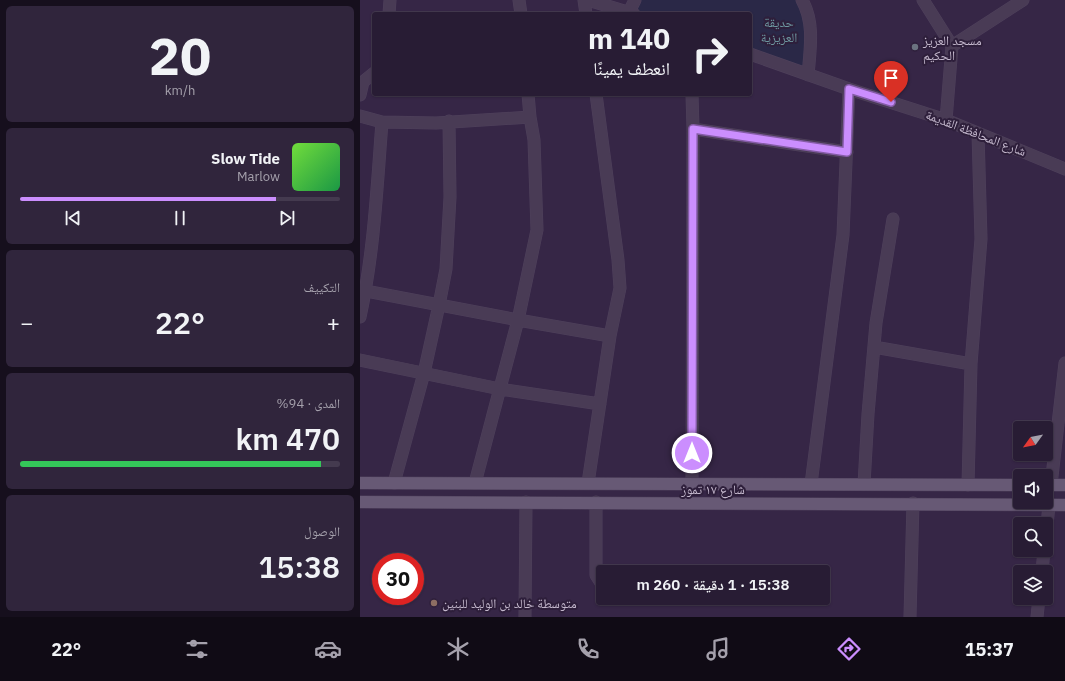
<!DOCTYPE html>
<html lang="ar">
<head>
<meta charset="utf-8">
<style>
	body { margin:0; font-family:"IBM Plex Sans","Noto Naskh Arabic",sans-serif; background:#30253c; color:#f1f3f6; direction:rtl; height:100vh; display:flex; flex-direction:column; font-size:15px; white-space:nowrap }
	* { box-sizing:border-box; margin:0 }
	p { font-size:13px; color:#a5a1ac }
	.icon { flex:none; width:22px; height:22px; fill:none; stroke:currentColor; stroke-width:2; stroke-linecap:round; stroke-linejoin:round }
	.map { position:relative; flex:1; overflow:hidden; direction:ltr }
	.side { display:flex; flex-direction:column; gap:6px; padding:6px; background:#160f1d; width:360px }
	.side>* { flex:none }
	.guide { position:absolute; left:12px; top:12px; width:380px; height:84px; border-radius:4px; box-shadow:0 1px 3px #0004,0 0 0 1px #443a4f; direction:rtl; background:#281c34; color:#f1f3f6; overflow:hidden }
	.needle { width:26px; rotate:237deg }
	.fabs { position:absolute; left:653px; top:421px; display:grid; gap:8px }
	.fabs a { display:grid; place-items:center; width:40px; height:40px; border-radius:4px; background:#281c34; box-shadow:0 1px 3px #0004,0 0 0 1px #443a4f; font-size:20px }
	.speed { position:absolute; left:12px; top:553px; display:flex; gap:8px; font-size:20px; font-weight:700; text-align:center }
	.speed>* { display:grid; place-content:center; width:52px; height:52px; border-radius:50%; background:#281c34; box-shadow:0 1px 3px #0004,0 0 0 1px #443a4f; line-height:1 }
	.speed .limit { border:6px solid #d22; background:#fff; color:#111 }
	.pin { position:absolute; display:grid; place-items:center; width:34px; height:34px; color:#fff; margin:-41px -17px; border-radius:50% 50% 50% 0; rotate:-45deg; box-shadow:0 0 4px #0007 }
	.pin .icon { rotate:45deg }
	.me { position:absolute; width:44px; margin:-22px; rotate:0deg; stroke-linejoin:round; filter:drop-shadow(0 0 3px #0008) }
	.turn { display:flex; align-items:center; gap:14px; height:84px; padding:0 16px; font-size:18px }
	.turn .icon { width:52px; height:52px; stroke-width:2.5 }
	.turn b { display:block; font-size:28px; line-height:34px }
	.big { font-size:30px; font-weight:600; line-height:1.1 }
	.side .card { flex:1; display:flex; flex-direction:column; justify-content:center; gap:6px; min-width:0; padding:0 14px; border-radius:6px; background:#30253c }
	.side .dial { align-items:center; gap:0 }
	.dial b { font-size:52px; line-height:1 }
	.song { display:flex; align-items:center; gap:12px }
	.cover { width:48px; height:48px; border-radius:6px; background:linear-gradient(135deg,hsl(100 70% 55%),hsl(140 70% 35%)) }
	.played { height:4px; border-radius:2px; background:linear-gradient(90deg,#cb8efe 80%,#443a4f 80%) }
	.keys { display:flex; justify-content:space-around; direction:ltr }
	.heat { display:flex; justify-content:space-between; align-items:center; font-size:22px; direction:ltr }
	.charge { height:6px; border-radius:3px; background:linear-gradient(90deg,#34c759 94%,#443a4f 0) }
	.trip { position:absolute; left:236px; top:565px; width:234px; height:40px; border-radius:4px; background:#281c34; box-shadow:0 1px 3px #0004,0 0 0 1px #443a4f; font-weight:600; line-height:40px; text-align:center; direction:rtl }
	.tab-bar { display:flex; height:64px; justify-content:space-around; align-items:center; background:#100b15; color:#a5a1ac }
	.tab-bar .icon { width:28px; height:28px }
	.tab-bar .selected { color:#cb8efe }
	.tab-bar b { font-size:18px; color:#f1f3f6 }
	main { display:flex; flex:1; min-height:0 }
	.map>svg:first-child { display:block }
	.green { fill:#2a2847 }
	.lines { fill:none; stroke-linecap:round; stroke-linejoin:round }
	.minor-casing { stroke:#4f415c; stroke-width:13 }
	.major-casing { stroke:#4f415c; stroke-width:13 }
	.minor { stroke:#493b55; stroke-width:12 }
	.major { stroke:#675975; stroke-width:12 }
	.route-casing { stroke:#845ca5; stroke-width:10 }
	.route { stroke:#cb8efe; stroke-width:7 }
	.worship-dot { fill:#6b7280; stroke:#2e1f3b; stroke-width:1.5 }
	.education-dot { fill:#8d6e63; stroke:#2e1f3b; stroke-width:1.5 }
	.labels { text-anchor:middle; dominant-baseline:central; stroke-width:4; stroke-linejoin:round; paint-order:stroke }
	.park-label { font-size:13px; fill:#6e98a1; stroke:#2e1f3b }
	.poi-label { font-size:13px; fill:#c5b9ce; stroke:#2e1f3b; text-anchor:start }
	.street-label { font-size:13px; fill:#c5b9ce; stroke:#2e1f3b }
</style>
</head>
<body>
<main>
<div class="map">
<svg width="705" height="617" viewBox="0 0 705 617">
	<rect width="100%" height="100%" fill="#362646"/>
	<!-- green -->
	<path class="green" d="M277 0H439L449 16 448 75 390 54V14H274Z"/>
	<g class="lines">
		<defs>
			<path id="minor" d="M159 0 161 14
				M224 0 226 14
				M228 0 274 14
				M442 0C455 23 450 50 448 75
				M563 0 592 46 586 120
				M269 12 275 0
				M29 14 30 0
				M592 46 663 0
				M390 54 489 89 586 120 705 169
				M332 94 333 129 332 484
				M0 95 3 82 14 73
				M0 116 22 122 76 123 170 117
				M333 129 487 152
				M0 290 158 320 250 336
				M0 317C14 253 17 187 22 122
				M514 347 611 364
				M0 360 140 389 240 404
				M34 483 64 373 79 305 86 269 90 197 89 121
				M115 483 158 320 177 230 174 140 170 117 168 94
				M228 483 250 336 260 288 258 260 236 94
				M451 484 483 235 489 89
				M504 484 508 414 516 323 533 219
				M608 485 611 364 621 239 618 133
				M691 485 705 363
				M236 502V575L243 586
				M686 535 689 505
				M682 572 684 550
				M165 617 166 502
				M550 617 553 503
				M677 617 679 598"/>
			<path id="major" d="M0 483 660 485
				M686 485H705
				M0 502 705 505"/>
		</defs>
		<!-- minor casing -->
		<use href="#minor" class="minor-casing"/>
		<!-- major casing -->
		<use href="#major" class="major-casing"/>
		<!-- minor -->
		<use href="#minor" class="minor"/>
		<!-- major -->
		<use href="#major" class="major"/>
	</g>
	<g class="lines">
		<defs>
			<path id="route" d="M332 453 333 129 487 152 489 89 531 102"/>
		</defs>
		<!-- route casing -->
		<use href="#route" class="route-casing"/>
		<!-- route -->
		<use href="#route" class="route"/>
	</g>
	<!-- markers -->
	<circle class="worship-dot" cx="555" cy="47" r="4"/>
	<circle class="education-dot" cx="74" cy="603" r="4"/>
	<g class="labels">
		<!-- park labels -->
		<g class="park-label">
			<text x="419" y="22">حديقة<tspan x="419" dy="15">العزيزية</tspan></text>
		</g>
		<!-- poi labels -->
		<g class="poi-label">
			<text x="563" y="40">مسجد العزيز<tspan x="563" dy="15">الحكيم</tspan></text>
			<text x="82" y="603">متوسطة خالد بن الوليد للبنين</text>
		</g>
		<!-- street labels -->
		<g class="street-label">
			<text transform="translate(616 133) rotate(21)">شارع المحافظة القديمة</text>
			<text x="353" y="489">شارع ١٧ تموز</text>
		</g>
	</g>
</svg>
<div class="fabs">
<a><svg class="needle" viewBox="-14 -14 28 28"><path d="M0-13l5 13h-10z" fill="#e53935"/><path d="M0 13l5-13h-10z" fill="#a5a1ac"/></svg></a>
<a><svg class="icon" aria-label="sound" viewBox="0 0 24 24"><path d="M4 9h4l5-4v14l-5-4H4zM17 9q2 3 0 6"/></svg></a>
<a><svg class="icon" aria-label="search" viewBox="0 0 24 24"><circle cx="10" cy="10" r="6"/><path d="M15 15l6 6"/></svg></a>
<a><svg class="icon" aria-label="layers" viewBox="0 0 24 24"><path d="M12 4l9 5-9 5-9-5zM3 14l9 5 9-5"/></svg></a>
</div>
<div class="speed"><div class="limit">30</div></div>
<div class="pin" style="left:531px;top:102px;background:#d93025"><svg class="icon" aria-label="arrive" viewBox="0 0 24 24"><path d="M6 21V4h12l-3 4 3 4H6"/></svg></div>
<svg class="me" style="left:332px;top:453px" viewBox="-20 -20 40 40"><circle r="17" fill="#cb8efe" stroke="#fff" stroke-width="3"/><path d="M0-11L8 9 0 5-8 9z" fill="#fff"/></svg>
<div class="trip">15:38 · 1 دقيقة · 260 m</div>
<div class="guide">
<div class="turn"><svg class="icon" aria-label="right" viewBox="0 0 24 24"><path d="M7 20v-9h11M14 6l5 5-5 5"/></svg><div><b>140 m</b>انعطف يمينًا</div></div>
</div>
</div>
<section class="side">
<div class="card dial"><b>20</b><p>km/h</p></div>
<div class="card">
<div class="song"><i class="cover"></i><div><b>Slow Tide</b><p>Marlow</p></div></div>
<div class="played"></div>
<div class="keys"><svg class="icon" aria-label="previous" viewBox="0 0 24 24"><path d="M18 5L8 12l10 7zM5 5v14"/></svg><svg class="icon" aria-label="pause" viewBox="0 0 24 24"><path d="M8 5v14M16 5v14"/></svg><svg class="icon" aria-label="next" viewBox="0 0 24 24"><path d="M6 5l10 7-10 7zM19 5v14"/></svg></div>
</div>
<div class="card"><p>التكييف</p>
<div class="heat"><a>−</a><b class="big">22°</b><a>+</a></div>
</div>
<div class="card"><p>المدى · 94%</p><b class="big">470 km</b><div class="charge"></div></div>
<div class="card"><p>الوصول</p><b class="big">15:38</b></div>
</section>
</main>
<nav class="tab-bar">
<b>15:37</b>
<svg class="icon selected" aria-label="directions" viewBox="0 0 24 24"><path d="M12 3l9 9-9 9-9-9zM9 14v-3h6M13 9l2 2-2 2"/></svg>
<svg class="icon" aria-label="music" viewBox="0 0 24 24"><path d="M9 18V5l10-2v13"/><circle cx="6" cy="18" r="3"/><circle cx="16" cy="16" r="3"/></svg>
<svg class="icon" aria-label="phone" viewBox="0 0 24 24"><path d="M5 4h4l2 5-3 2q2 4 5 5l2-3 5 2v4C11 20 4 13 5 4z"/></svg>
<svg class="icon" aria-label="climate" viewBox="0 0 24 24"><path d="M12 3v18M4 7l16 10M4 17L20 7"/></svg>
<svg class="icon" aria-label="car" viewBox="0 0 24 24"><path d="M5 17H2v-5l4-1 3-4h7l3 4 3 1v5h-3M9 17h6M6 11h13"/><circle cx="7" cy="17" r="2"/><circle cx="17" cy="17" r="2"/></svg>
<svg class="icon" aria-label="filters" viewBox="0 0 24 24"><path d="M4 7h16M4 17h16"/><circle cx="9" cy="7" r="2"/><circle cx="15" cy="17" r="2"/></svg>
<b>22°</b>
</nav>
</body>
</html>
